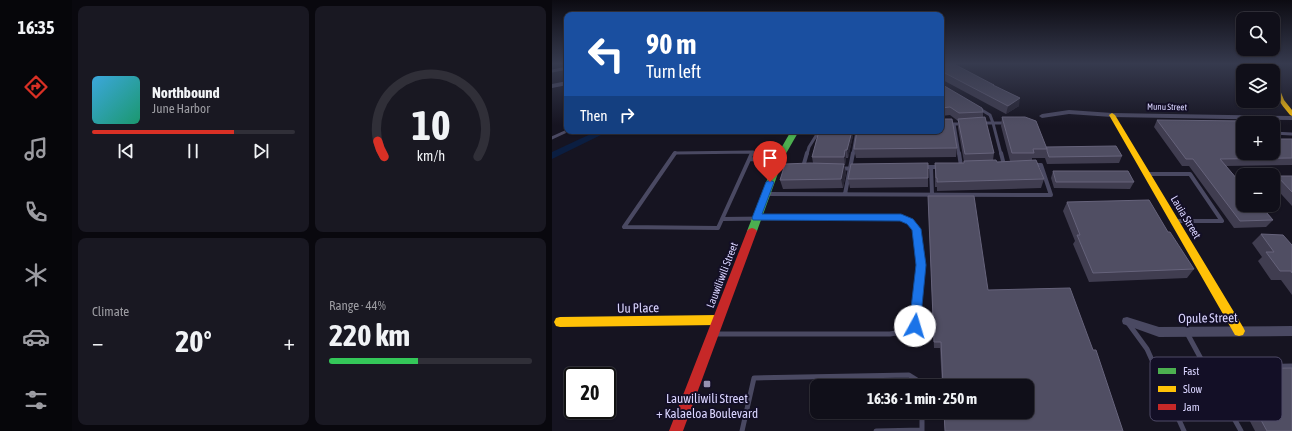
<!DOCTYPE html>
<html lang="en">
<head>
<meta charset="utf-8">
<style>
	body { margin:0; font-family:"Asap Condensed",sans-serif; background:#191822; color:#f1f3f6; height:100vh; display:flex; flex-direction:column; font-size:15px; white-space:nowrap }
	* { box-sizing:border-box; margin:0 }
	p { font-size:13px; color:#9c9ca2 }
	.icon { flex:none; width:22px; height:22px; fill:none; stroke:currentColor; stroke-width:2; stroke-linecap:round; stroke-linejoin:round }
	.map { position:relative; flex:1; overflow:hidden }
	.side { display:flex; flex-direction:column; gap:6px; padding:6px; background:#09080e; width:480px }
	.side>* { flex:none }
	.guide { position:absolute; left:12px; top:12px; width:380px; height:122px; border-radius:8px; box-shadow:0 1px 3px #0004,0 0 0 1px #302f38; background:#1a4fa0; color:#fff; overflow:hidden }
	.buttons { position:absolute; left:684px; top:12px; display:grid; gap:8px }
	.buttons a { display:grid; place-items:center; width:44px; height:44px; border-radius:8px; background:#100f19; box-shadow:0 1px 3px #0004,0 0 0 1px #302f38; font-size:20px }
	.speed { position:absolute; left:12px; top:367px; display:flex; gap:8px; font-size:20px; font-weight:700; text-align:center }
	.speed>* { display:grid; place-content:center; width:52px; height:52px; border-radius:50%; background:#100f19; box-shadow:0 1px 3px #0004,0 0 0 1px #302f38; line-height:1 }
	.speed .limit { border:2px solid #111; border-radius:6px; background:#fff; color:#111 }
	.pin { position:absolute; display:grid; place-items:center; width:34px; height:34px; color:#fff; margin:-41px -17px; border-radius:50% 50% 50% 0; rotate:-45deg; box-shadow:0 0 4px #0007 }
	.pin .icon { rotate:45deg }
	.me { position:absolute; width:44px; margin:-22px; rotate:6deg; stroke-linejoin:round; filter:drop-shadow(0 0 3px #0008) }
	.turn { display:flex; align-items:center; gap:14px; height:84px; padding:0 16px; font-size:18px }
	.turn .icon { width:52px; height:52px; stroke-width:2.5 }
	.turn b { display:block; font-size:28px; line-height:34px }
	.then { display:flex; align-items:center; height:38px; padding:0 16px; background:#0003; gap:8px; font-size:15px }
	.big { font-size:30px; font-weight:700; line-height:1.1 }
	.side .widget { flex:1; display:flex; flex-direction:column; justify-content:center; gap:6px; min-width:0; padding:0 14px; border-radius:8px; background:#191822 }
	.side .dial { align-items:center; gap:0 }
	.dial svg { height:104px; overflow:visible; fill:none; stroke:#302f38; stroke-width:7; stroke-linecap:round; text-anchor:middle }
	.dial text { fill:#f1f3f6; stroke:none }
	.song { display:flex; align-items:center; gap:12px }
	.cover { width:48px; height:48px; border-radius:6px; background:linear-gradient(135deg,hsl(200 70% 55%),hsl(160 70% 35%)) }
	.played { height:4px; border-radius:2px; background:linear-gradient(90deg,#d93025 70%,#302f38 70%) }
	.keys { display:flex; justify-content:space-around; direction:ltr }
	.heat { display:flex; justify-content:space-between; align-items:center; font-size:22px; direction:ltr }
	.charge { height:6px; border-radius:3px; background:linear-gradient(90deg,#34c759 44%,#302f38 0) }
	.side .tiles { flex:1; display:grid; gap:6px; grid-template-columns:repeat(2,1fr) }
	.trip { position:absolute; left:258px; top:379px; width:224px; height:40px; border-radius:8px; background:#100f19; box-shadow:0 1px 3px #0004,0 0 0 1px #302f38; font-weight:700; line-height:40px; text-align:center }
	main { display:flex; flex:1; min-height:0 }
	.tab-bar { display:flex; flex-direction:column; width:72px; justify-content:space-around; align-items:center; background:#06060a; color:#9c9ca2 }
	.tab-bar .icon { width:28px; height:28px }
	.tab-bar .current { color:#d93025 }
	.tab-bar b { font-size:18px; color:#f1f3f6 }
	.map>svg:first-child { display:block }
	.water { fill:#0b1e41 }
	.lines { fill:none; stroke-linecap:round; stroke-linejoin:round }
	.lane-far2 { stroke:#4a4962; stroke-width:3 }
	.lane-far1 { stroke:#4a4962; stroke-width:4 }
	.lane { stroke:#4a4962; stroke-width:5 }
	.street { fill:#4a4962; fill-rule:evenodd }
	.fast { fill:#4caf50; fill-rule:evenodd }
	.slow { fill:#ffc107; fill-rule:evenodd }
	.jam { fill:#c62828; fill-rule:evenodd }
	.wall { fill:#403d50 }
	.shaded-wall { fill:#282635 }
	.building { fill:#504e63; stroke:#66637b }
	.route { fill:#1a73e8; stroke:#114b97 }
	.poi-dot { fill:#9591b1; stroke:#130f26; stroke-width:1.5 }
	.labels { text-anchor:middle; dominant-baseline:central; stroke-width:4; stroke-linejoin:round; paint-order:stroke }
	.far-street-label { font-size:9px; fill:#d9d4ff; stroke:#130f26 }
	.street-label { font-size:11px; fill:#d9d4ff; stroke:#130f26 }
	.near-street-label { font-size:13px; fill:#d9d4ff; stroke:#130f26 }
	.near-poi-label { font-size:13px; fill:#d9d4ff; stroke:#130f26 }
	.key { fill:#130f26; stroke:#4e4a67; stroke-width:1 }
	.key-label { font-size:11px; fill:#d9d4ff }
</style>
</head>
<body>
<main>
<nav class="tab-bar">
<b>16:35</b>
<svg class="icon current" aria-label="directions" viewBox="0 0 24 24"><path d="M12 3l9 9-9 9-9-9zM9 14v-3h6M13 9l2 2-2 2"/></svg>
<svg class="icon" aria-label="music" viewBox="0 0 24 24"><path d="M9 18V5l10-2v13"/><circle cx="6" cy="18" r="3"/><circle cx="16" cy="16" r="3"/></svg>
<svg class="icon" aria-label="phone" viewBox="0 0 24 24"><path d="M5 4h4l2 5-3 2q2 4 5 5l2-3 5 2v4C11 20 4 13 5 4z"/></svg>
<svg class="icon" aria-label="climate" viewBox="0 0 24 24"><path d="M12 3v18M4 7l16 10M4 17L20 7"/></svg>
<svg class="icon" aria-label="car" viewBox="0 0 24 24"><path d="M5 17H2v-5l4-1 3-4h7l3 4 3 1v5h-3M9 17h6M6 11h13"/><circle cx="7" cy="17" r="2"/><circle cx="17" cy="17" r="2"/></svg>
<svg class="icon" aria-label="filters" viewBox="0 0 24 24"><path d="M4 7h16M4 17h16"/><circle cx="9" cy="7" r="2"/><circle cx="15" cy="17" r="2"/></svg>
</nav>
<section class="side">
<div class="tiles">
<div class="widget">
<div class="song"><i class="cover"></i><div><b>Northbound</b><p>June Harbor</p></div></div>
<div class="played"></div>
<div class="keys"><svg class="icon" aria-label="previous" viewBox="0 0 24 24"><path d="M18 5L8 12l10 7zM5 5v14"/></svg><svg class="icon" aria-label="pause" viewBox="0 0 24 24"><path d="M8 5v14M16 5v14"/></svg><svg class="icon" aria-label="next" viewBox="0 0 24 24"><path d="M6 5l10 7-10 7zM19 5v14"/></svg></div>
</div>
<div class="widget dial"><svg viewBox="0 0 100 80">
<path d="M14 69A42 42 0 1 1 86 69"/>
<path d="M14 69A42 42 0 0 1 9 57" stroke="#d93025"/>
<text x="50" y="56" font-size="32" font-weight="700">10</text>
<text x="50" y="72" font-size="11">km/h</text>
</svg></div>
<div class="widget"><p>Climate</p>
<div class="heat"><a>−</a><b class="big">20°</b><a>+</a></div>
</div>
<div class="widget"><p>Range · 44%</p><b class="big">220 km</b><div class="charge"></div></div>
</div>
</section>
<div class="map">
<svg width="740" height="431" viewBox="0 0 740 431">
	<rect width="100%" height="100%" fill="#161421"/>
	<!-- water -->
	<path class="water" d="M45 131H57L0 159V152Z"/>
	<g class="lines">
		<!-- lane-far2 -->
		<path class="lane-far2" d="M0 71 15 68
			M428 109 438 115 441 123H453
			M688 117 694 123
			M431 123H441L449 154
			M389 124H410
			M402 124 407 154
			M721 133 740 134
			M0 138 15 131
			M122 154 123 153 201 152 200 154
			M255 154 257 147 267 131
			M301 154 305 131"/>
		<!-- lane-far1 -->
		<path class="lane-far1" d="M123 153 72 227 166 228 200 153
			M407 153 409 166
			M449 153 452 165
			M198 159 227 160
			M251 167 255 153
			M371 167H388
			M379 167 380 194
			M287 169 302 168
			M594 174H638L670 221H623
			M215 194 499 195 489 165H481
			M293 194 301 153
			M170 219 349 217C355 220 361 222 364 229 367 237 369 264 368 273"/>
		<!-- lane -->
		<path class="lane" d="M576 323 595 349 632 431
			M635 333 654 368 740 366
			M163 334H338L356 331 363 326 368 272
			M654 368 689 431
			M370 412V431
			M190 431 202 378 357 375 365 380 368 386
			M324 431 370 430"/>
		<!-- street -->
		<path class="street" d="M15 81V85L0 88V84Z
			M517 110 560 113 740 116V120L560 117 517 114 490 118 487 116 490 114Z
			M575 317 607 327 740 326V336L607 337 571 324 570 321 571 318Z"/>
		<!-- fast -->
		<path class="fast" d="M239 131H247L232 157 205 231 203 233H197L195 231 224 157Z"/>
		<!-- slow -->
		<path class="slow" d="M721 78 724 80 732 100 740 110V116L738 115C728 103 721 94 721 78Z
			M560 113 563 115 691 327 693 331 691 335 687 336 683 335 557 115Z
			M165 315 169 316 171 320 169 324 165 325 8 327 4 326 2 322 4 318 8 317Z"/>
		<!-- jam -->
		<path class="jam" d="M713 64H719L721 71H715Z
			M200 228 203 229 205 231 131 431H117L195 231 197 229Z"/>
	</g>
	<!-- wall -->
	<path class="wall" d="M389 64 442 85V86L467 106 454 114 389 79Z
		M389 84 431 112V118L442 153 441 160 445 162 458 161 449 126 450 117 494 147 570 156 567 163 495 164 493 158H480V160L492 179 489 188 385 191V187H383V163H412V162L406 128V121L398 115 389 116Z
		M605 120 691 153 728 139H740V165L674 166 721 220 714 227 682 228 637 166H630L602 127Z
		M267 131H302L296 158H294L293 165H292L294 173 291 188 231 189 228 180 261 163 260 157Z
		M405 148 404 157 304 158 302 149Z
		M501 171 582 182 578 189 502 188 499 178Z
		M725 176H740V206L721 185V181Z
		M376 178V187L298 188 296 179Z
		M376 196 436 290 541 350 571 431H393L392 412H475V386H390L388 348H382Z
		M515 202 616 232 642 269 635 278 537 282 521 244 523 241 511 211Z
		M709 234 740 245V295L729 280H719L706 261 710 257 700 243Z
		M681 369 740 431H703L674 375Z"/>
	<!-- shaded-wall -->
	<path class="shaded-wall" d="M468 98 467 106 454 114 456 106Z
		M300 131H302L296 158 295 150Z
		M293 150 294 158 293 165 292 157Z
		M292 164 294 173 291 188 289 179Z"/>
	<!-- building -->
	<path class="building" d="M389 64H402L442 85H441L468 98 456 106 389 71Z
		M389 84 430 108 431 112 407 113 398 107 389 108Z
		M433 117 442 153 413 154 406 119Z
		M450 117H473L484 121 495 149H481L482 153H460Z
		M389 119H400L405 148 302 149 305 131H389Z
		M605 120 695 121 697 123H691V153H721V135H724L728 139H740V158L668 159 691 186V205H708L721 220 688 221 641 159H634Z
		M267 131H300L295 150H293L292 157H260Z
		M564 146 570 156 497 157 495 151V149L494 147Z
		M444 160 445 162 484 160 492 179 385 182V178H384L383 163H412V161Z
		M258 163 292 164 289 179 228 180 233 164Z
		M376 163V178L296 179 299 164Z
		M501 171H576L582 182H504Z
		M725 176H740V192Z
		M376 196H422L436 290 518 288 541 350H544L571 431H393L392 412H475V386H391L389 342H382Z
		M597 200 616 232H618L642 269 541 273 525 235H528L515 202Z
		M709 234 731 235 740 245V273L739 271H728L714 252H722Z
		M740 368V431H715L681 369Z"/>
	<!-- sky -->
	<linearGradient id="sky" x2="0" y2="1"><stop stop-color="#0c0b12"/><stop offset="0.51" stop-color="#363a4e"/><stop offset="1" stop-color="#363a4e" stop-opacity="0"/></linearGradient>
	<rect width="740" height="125" fill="url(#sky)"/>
	<!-- route -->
	<path class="route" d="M218 180 222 182 210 214H349L361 219 369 229 374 265 368 326 367 330 363 331 359 330 357 326 364 265 360 230 355 224 348 221 201 220 200 218 214 182Z"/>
	<!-- markers -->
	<rect class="poi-dot" x="151" y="380" width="8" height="8" rx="2"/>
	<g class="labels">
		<!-- far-street labels -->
		<g class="far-street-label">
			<text transform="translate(615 107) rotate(1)">Munu Street</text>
		</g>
		<!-- street labels -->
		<g class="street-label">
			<text transform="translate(634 217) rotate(59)">Lauia Street</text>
			<text transform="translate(170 275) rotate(-69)">Lauwiliwili Street</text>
		</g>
		<!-- near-street labels -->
		<g class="near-street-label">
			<text transform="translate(86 308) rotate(-1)">Uu Place</text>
			<text transform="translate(656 318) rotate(-1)">Opule Street</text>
		</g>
		<!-- near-poi labels -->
		<g class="near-poi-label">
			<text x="155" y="398">Lauwiliwili Street<tspan x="155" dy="15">+ Kalaeloa Boulevard</tspan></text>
		</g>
	</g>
	<!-- legend -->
	<rect x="598" y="357" width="132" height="64" rx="6" class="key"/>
	<rect x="606" y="368" width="18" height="6" fill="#4caf50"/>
	<rect x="606" y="386" width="18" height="6" fill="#ffc107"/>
	<rect x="606" y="404" width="18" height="6" fill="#c62828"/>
	<g class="key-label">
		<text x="631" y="375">Fast</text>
		<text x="631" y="393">Slow</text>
		<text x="631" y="411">Jam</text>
	</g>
</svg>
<div class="buttons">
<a><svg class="icon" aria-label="search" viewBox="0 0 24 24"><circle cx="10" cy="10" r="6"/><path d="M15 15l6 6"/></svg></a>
<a><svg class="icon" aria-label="layers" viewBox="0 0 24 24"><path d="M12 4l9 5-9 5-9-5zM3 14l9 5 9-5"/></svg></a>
<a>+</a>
<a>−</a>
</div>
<div class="speed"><div class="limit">20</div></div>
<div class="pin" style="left:218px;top:182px;background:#d93025"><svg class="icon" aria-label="arrive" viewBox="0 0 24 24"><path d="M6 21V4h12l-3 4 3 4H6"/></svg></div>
<svg class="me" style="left:363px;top:326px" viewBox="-20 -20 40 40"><circle r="19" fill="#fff"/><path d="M0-13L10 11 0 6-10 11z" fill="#1a73e8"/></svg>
<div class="trip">16:36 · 1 min · 250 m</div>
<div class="guide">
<div class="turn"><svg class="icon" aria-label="left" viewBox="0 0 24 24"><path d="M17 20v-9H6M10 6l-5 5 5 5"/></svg><div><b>90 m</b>Turn left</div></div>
<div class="then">Then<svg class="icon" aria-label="right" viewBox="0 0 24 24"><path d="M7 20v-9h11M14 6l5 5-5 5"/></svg></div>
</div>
</div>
</main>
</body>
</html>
